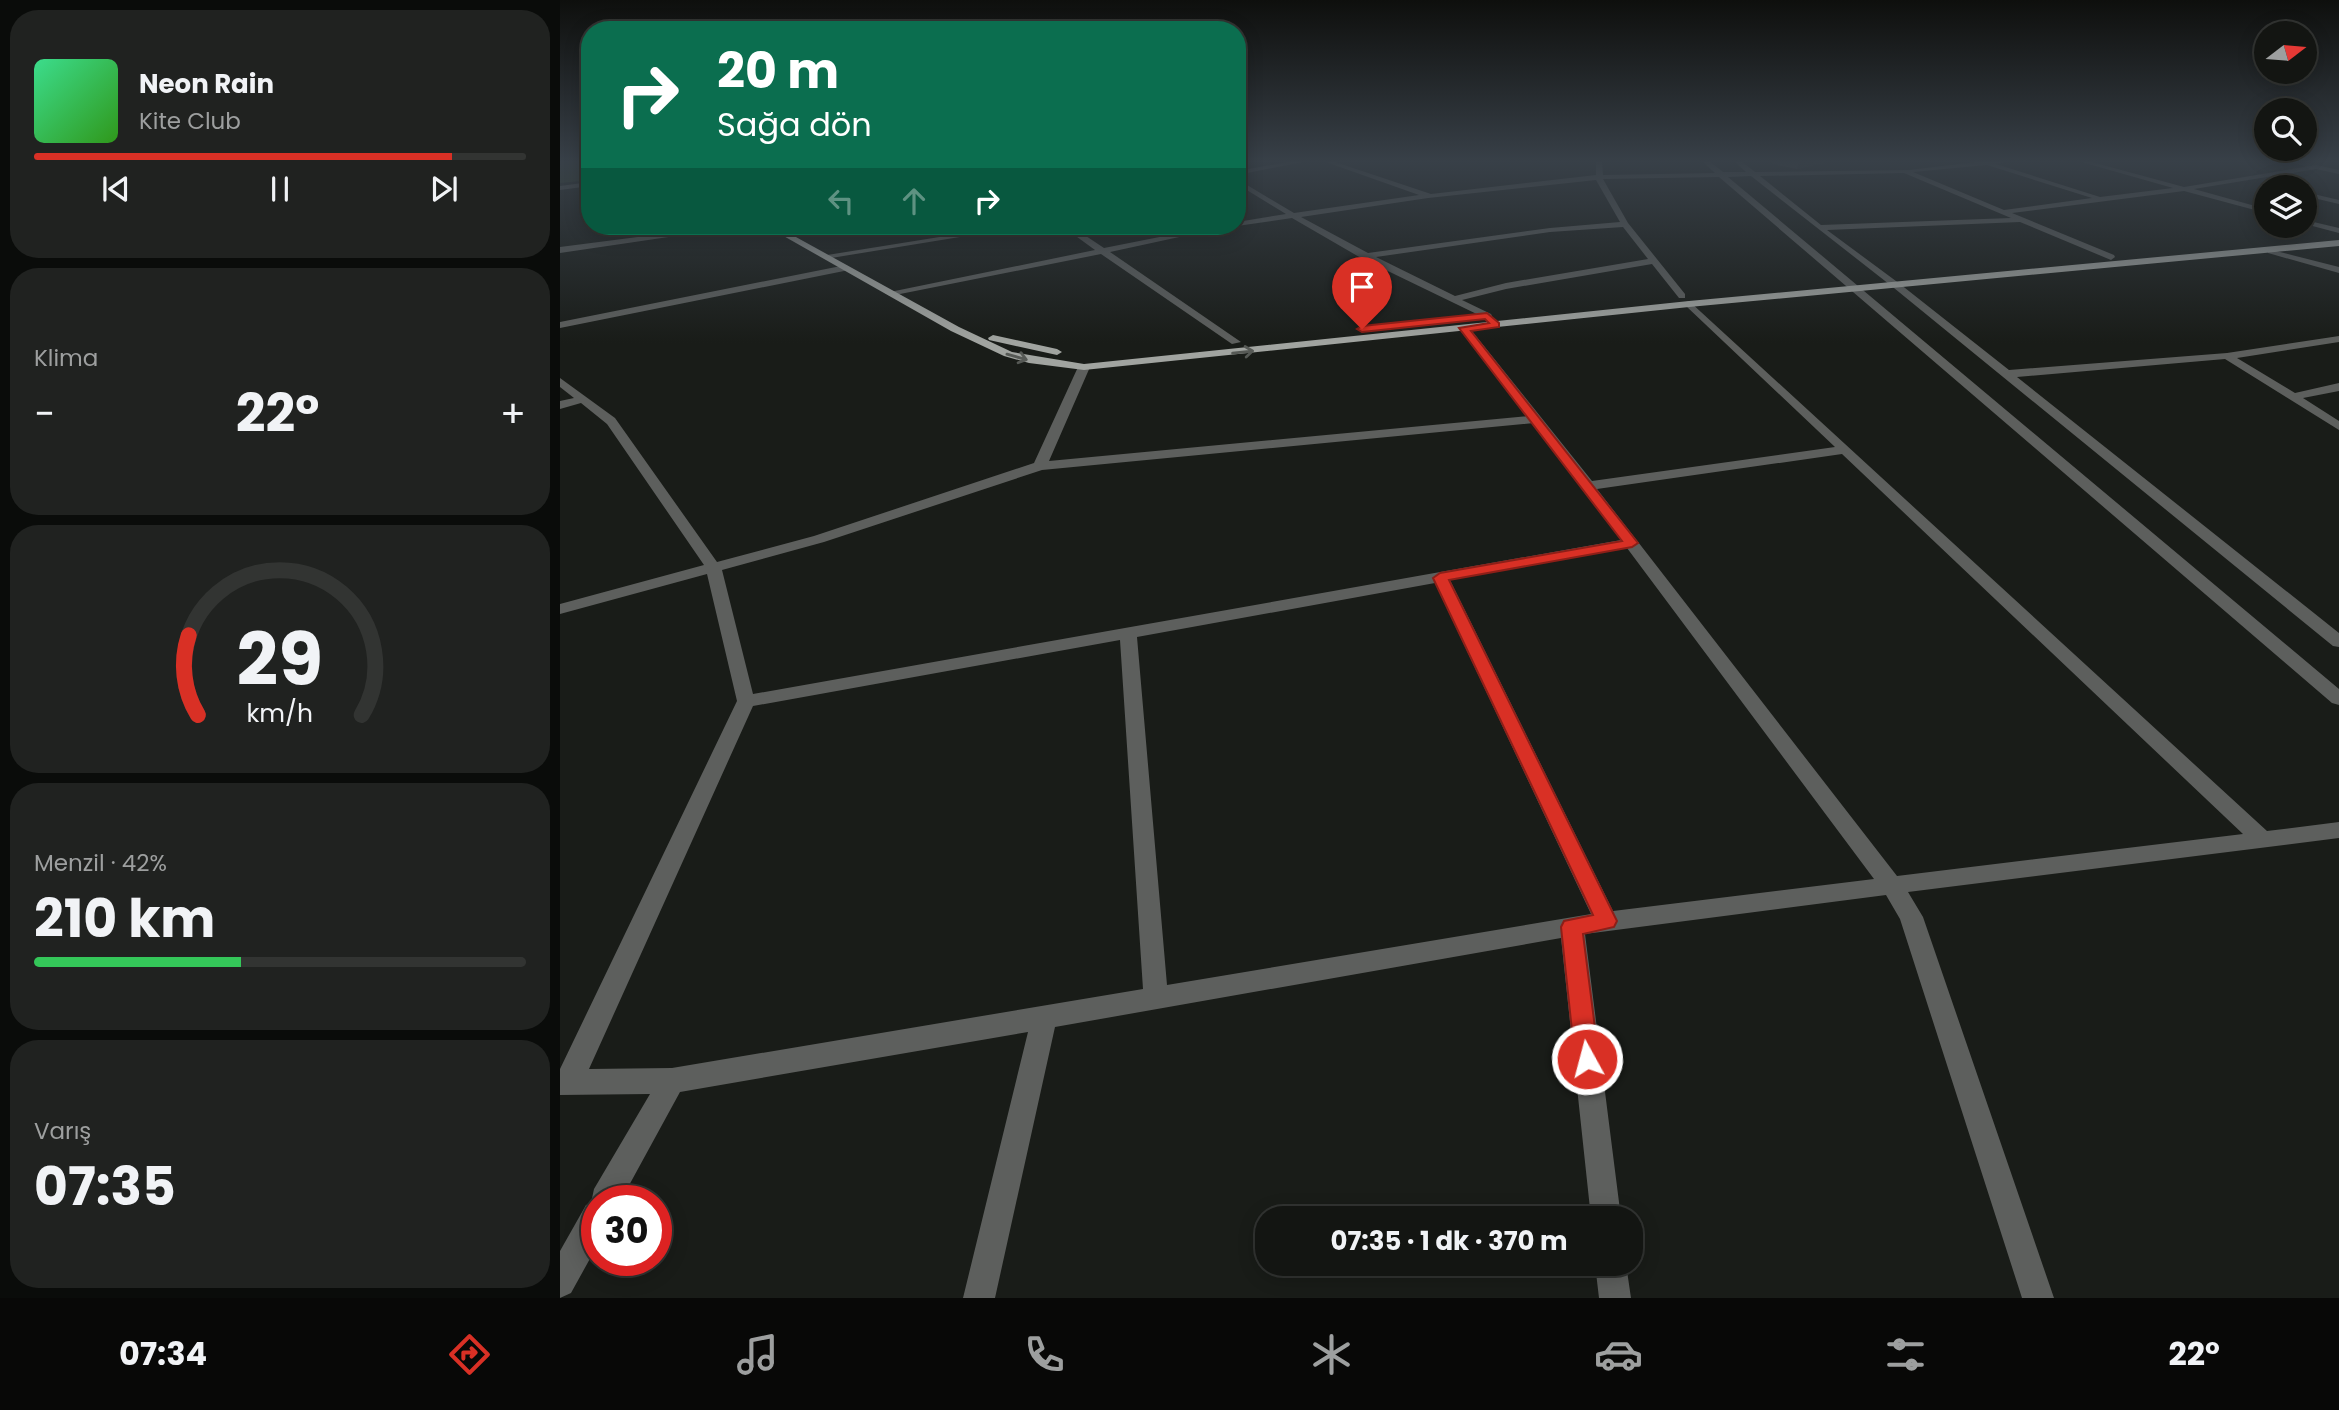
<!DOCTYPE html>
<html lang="tr">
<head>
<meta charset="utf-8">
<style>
	body { margin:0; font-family:Poppins,sans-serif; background:#202220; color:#f1f3f6; height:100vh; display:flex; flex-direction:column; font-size:26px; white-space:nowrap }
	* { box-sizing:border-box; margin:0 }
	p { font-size:23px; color:#9d9f9f }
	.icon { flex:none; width:38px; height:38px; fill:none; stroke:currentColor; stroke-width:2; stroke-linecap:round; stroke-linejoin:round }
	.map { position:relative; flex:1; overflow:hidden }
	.drawer { display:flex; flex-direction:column; gap:10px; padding:10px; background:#0a0c0a; width:560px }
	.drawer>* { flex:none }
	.banner { position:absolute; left:21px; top:21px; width:665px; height:214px; border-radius:28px; box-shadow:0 4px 18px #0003,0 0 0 2px #323432; background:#0b6e4f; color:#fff; overflow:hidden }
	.needle { width:46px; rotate:74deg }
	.tools { position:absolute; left:1694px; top:21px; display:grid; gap:14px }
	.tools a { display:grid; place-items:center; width:63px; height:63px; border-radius:50%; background:#131512; box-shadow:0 4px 18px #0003,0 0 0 2px #323432; font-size:35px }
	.speed { position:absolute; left:21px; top:1185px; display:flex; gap:14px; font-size:35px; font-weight:700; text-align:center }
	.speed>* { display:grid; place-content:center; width:91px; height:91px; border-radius:50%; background:#131512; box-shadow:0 4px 18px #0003,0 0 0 2px #323432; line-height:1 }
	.speed .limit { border:10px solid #d22; background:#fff; color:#111 }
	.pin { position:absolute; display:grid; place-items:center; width:60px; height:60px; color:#fff; margin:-72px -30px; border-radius:50% 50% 50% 0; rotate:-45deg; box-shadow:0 0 7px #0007 }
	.pin .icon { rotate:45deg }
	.me { position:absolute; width:77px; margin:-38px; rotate:353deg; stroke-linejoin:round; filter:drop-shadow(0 0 5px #0008) }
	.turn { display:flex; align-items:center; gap:24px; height:147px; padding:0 21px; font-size:32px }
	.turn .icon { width:91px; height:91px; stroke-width:2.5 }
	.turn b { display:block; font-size:49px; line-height:60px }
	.lanes { display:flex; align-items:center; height:66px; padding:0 21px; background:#0003; justify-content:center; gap:35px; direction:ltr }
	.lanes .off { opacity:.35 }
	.big { font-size:52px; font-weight:700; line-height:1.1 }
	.drawer .widget { flex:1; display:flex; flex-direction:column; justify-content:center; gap:10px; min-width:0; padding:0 24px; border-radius:28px; background:#202220 }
	.drawer .dial { align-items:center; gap:0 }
	.dial svg { height:182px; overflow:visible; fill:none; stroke:#323432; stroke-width:7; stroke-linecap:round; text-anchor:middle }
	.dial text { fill:#f1f3f6; stroke:none }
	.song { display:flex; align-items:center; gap:21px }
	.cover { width:84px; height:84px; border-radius:10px; background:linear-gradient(135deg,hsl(150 70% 55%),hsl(110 70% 35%)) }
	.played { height:7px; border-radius:4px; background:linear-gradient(90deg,#d93025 85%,#323432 85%) }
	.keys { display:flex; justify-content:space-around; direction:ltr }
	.heat { display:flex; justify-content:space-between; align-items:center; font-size:38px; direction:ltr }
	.charge { height:10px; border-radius:5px; background:linear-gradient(90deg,#34c759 42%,#323432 0) }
	.trip { position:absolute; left:695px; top:1206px; width:388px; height:70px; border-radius:28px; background:#131512; box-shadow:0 4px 18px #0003,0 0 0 2px #323432; font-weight:700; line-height:70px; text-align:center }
	.menu { display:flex; height:112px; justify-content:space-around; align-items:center; background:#080807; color:#9d9f9f }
	.menu .icon { width:49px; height:49px }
	.menu .current { color:#d93025 }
	.menu b { font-size:32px; color:#f1f3f6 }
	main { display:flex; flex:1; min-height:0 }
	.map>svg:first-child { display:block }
	.green { fill:#2d3e24 }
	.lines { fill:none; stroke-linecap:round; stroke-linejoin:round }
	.minor { fill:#5d5f5d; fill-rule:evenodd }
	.major { fill:#a1a4a0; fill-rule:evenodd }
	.wall { fill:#41433f }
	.shaded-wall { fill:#2a2c28 }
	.oneway { stroke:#565955 }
	.route { fill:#d93025; stroke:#8d1f18; stroke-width:2 }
</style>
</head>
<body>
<main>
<section class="drawer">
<div class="widget">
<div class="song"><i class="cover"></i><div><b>Neon Rain</b><p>Kite Club</p></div></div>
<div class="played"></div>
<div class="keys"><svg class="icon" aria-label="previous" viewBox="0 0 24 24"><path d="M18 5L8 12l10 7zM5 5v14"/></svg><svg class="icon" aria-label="pause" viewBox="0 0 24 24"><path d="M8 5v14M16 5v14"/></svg><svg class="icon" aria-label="next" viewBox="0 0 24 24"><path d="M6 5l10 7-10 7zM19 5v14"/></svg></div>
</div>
<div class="widget"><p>Klima</p>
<div class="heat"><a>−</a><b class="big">22°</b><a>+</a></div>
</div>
<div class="widget dial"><svg viewBox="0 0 100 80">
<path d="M14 69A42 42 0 1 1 86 69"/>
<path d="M14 69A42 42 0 0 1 10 34" stroke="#d93025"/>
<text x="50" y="56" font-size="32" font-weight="700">29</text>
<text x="50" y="72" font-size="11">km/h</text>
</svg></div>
<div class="widget"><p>Menzil · 42%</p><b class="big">210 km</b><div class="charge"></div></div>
<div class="widget"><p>Varış</p><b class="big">07:35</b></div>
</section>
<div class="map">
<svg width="1779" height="1298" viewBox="0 0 1779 1298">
	<rect width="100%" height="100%" fill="#191c18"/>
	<!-- green -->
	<path class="green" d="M0 161H30V180L0 183Z"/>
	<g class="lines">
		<!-- minor -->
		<path class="minor" d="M734 161H748L677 175V171Z
			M763 161H772L871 194 1036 175V161H1042L1043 175 1155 173 1142 161H1149L1163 172H1186L1174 161H1181L1195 172 1349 170 1425 161H1449L1436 164 1540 197 1613 188 1518 161H1528L1624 187 1756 165 1779 170V174L1756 169 1634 189 1706 209V213L1624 191 1452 213 1554 255 1555 257 1551 260 1460 222 1267 230 1340 284 1449 370 1667 353 1779 336V342L1677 358 1735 393 1779 383V391L1743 398 1779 421V430L1665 359 1457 377 1779 633V647L1773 646 1334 288 1191 176 1168 177 1779 689V705L1772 703 1159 177 1043 179 1068 223 1125 294V298H1119L1092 264 946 289 902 300 931 314 932 316 927 319 801 258 732 218 677 226H674H677V222L726 214 677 184V179L734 213 859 195ZM1426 165H1427L1532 198 1444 210 1353 172ZM1344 173 1451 218 1261 225 1200 176ZM1036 180 1060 222 990 228 808 253 741 217 868 198ZM1063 227 1088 259 946 283 895 296 816 257 990 232Z
			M30 182V186L0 190V186Z
			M1745 192 1779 200V204L1745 196Z
			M1745 220 1779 228V233L1745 224Z
			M163 226H183L0 253V247Z
			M448 226H467L265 259 261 256Z
			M502 226H511L544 248 655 226H670L550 252 681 342 672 344 541 254 330 296 325 293 535 250Z
			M1708 249 1779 267V273L1708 253Z
			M286 265 291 268 289 270 0 328V322Z
			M1129 301 1707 831 1779 822V838L1348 892 1363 917 1494 1298H1462L1340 919 1326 895 1025 934 1061 1218H1031L1001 938 495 1027 435 1298H403L468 1032 120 1092 61 1200H37V1246L11 1293 0 1298V1251L26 1205 31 1203 34 1189 90 1094 0 1095V1069L177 701 147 574 0 614V604L144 565 47 424 21 403 0 409V401L14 398 0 387V378L55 418 157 562 254 536 474 463 518 367 524 364 530 367 489 461 968 416 900 330V326H908L1032 481 1275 447 1126 306V302ZM974 423 1061 540 193 694 162 570 264 542 482 470ZM1282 454 1683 834 1337 876 1037 489ZM1067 548 1314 879 1053 911 890 580ZM875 583 1031 914 607 985 577 637ZM560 640 583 989 112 1068 29 1069 193 706Z
			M1035 1264H1066L1071 1298H1039Z"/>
		<!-- major -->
		<path class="major" d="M206 226H216L399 327 452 352 524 364 1129 301 1779 240V246L1129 307 524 370 469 363 444 356 391 331Z
			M433 335 497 349 502 352 497 355 429 340 428 338Z"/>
	</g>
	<!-- wall -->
	<path class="wall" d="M1213 161H1264L1263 163 1237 169 1212 164Z"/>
	<!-- shaded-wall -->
	<path class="shaded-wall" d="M1239 161H1264L1263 163 1237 169Z"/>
	<!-- one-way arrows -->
	<defs><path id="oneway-shaft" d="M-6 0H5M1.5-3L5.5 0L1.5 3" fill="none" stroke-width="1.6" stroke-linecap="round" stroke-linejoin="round" transform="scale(1.75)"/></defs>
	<g class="oneway">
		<use href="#oneway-shaft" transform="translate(683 352) rotate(-6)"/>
		<use href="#oneway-shaft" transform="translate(457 357) rotate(16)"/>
	</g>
	<!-- sky -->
	<linearGradient id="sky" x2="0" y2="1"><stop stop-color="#0e0f0d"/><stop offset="0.47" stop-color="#384048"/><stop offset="1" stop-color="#384048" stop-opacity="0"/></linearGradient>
	<rect width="1779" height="343" fill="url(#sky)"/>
	<!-- route -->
	<path class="route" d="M927 313 939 323V327L911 331 1078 543 1072 547 889 580 1057 921 1054 927 1023 934 1039 1059 1036 1067 1027 1070 1019 1067 1015 1059 1001 927 1004 921 1033 915 873 578 880 573 1062 541 899 328 929 323 925 319 802 332 797 329 802 326Z"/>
</svg>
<div class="tools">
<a><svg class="needle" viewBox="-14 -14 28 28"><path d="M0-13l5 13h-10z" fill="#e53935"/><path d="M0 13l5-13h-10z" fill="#9d9f9f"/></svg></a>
<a><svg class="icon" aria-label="search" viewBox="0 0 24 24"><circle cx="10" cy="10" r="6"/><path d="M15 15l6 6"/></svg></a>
<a><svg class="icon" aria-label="layers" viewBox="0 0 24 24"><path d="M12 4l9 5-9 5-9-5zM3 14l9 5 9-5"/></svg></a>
</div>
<div class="speed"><div class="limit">30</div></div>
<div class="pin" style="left:802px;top:329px;background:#d93025"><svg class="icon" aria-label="arrive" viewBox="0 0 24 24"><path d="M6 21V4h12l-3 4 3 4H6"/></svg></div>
<svg class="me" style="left:1027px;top:1059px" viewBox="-20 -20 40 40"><circle r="17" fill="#d93025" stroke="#fff" stroke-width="3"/><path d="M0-11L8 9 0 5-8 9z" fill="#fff"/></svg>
<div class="trip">07:35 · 1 dk · 370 m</div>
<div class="banner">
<div class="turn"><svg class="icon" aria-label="right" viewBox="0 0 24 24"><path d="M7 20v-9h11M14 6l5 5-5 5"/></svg><div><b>20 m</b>Sağa dön</div></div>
<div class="lanes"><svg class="icon off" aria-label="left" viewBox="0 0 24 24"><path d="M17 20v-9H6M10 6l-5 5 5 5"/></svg><svg class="icon off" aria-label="ahead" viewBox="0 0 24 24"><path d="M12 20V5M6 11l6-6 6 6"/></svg><svg class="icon" aria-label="right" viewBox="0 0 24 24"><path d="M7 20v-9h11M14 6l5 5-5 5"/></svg></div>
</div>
</div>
</main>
<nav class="menu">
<b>07:34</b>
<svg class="icon current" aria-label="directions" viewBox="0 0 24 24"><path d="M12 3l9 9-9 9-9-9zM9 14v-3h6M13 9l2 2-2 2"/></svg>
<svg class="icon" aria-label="music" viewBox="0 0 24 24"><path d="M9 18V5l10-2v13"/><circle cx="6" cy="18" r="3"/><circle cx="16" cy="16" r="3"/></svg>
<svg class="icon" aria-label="phone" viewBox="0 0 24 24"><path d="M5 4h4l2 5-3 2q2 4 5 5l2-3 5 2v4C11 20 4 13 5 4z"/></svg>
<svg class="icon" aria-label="climate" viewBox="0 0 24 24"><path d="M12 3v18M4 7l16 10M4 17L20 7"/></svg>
<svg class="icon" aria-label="car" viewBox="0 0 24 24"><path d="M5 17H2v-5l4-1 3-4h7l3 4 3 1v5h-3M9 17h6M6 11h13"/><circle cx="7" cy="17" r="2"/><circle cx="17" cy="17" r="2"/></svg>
<svg class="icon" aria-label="filters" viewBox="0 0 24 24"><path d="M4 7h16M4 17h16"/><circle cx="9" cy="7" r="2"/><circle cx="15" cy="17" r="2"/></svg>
<b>22°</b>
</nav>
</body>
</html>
